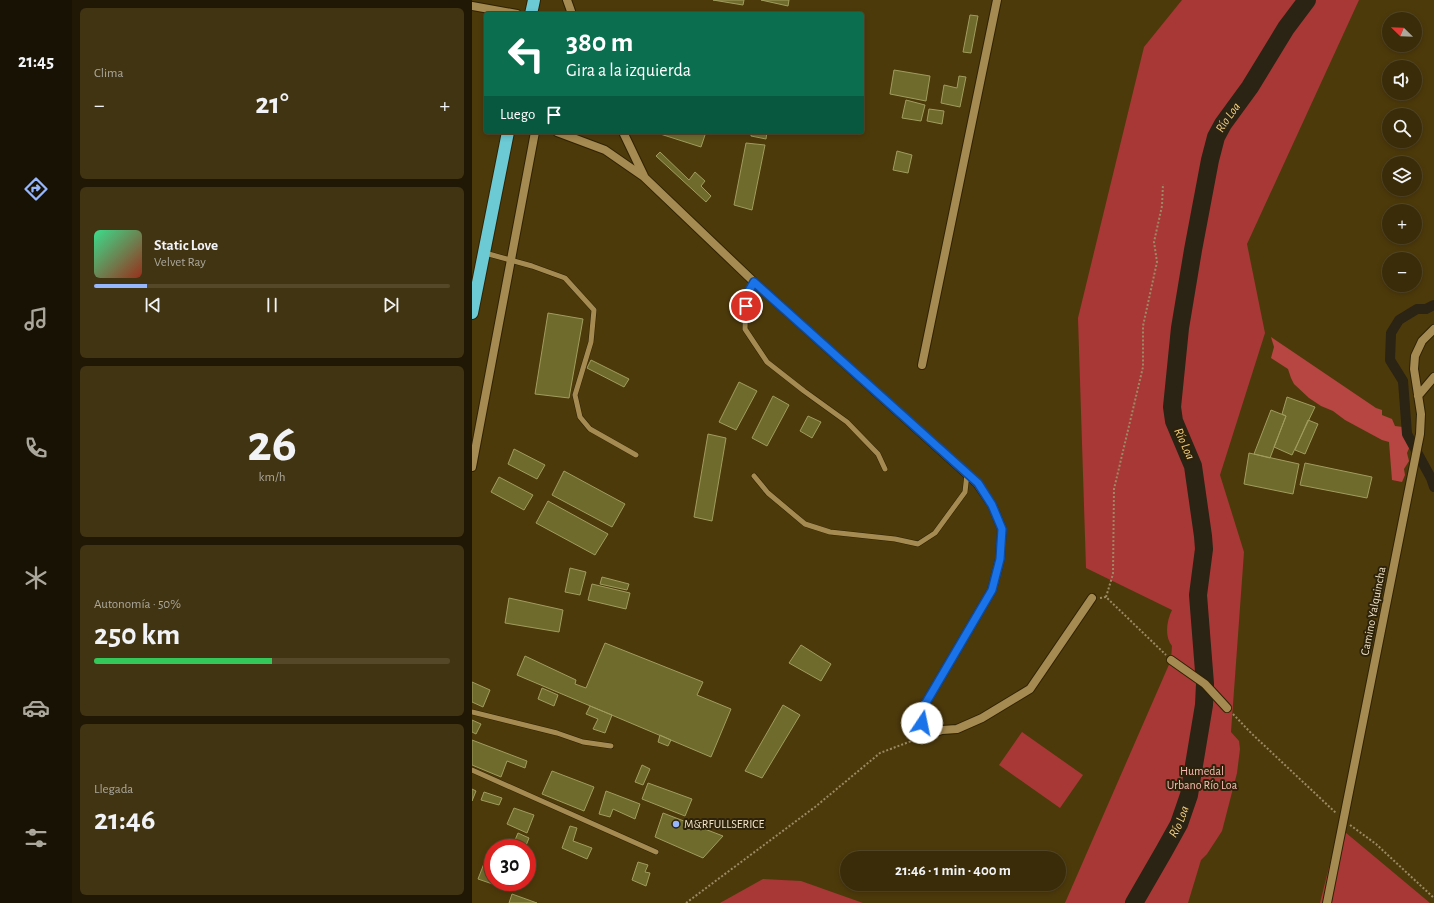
<!DOCTYPE html>
<html lang="es">
<head>
<meta charset="utf-8">
<style>
	body { margin:0; font-family:"Alegreya Sans",sans-serif; background:#413412; color:#f1f3f6; height:100vh; display:flex; flex-direction:column; font-size:15px; white-space:nowrap }
	* { box-sizing:border-box; margin:0 }
	p { font-size:13px; color:#aba79c }
	.icon { flex:none; width:22px; height:22px; fill:none; stroke:currentColor; stroke-width:2; stroke-linecap:round; stroke-linejoin:round }
	.map { position:relative; flex:1; overflow:hidden }
	.panel { display:flex; flex-direction:column; gap:8px; padding:8px; background:#201804; width:400px }
	.panel>* { flex:none }
	.guide { position:absolute; left:12px; top:12px; width:380px; height:122px; border-radius:4px; box-shadow:0 2px 6px #0003,0 0 0 1px #544829; background:#0b6e4f; color:#fff; overflow:hidden }
	.needle { width:26px; rotate:293deg }
	.controls { position:absolute; left:910px; top:12px; display:grid; gap:8px }
	.controls a { display:grid; place-items:center; width:40px; height:40px; border-radius:50%; background:#3a2c08; box-shadow:0 2px 6px #0003,0 0 0 1px #544829; font-size:20px }
	.speed { position:absolute; left:12px; top:839px; display:flex; gap:8px; font-size:20px; font-weight:700; text-align:center }
	.speed>* { display:grid; place-content:center; width:52px; height:52px; border-radius:50%; background:#3a2c08; box-shadow:0 2px 6px #0003,0 0 0 1px #544829; line-height:1 }
	.speed .limit { border:6px solid #d22; background:#fff; color:#111 }
	.pin { position:absolute; display:grid; place-items:center; width:34px; height:34px; color:#fff; margin:-17px; border:2px solid #fff; border-radius:50%; box-shadow:0 1px 4px #0007 }
	.me { position:absolute; width:44px; margin:-22px; rotate:11deg; stroke-linejoin:round; filter:drop-shadow(0 0 3px #0008) }
	.turn { display:flex; align-items:center; gap:14px; height:84px; padding:0 16px; font-size:18px }
	.turn .icon { width:52px; height:52px; stroke-width:2.5 }
	.turn b { display:block; font-size:28px; line-height:34px }
	.then { display:flex; align-items:center; height:38px; padding:0 16px; background:#0003; gap:8px; font-size:15px }
	.big { font-size:30px; font-weight:700; line-height:1.1 }
	.panel .tile { flex:1; display:flex; flex-direction:column; justify-content:center; gap:6px; min-width:0; padding:0 14px; border-radius:6px; background:#413412 }
	.panel .dial { align-items:center; gap:0 }
	.dial b { font-size:52px; line-height:1 }
	.song { display:flex; align-items:center; gap:12px }
	.cover { width:48px; height:48px; border-radius:6px; background:linear-gradient(135deg,hsl(150 70% 55%),hsl(10 70% 35%)) }
	.played { height:4px; border-radius:2px; background:linear-gradient(90deg,#96b6fd 15%,#544829 15%) }
	.keys { display:flex; justify-content:space-around; direction:ltr }
	.heat { display:flex; justify-content:space-between; align-items:center; font-size:22px; direction:ltr }
	.charge { height:6px; border-radius:3px; background:linear-gradient(90deg,#34c759 50%,#544829 0) }
	.trip { position:absolute; left:368px; top:851px; width:226px; height:40px; border-radius:20px; background:#3a2c08; box-shadow:0 2px 6px #0003,0 0 0 1px #544829; font-weight:700; line-height:40px; text-align:center }
	main { display:flex; flex:1; min-height:0 }
	.tab-bar { display:flex; flex-direction:column; width:72px; justify-content:space-around; align-items:center; background:#171203; color:#aba79c }
	.tab-bar .icon { width:28px; height:28px }
	.tab-bar .current { color:#96b6fd }
	.tab-bar b { font-size:18px; color:#f1f3f6 }
	.map>svg:first-child { display:block }
	.green { fill:#a73836 }
	.forest { fill:#b74541 }
	.lines { fill:none; stroke-linecap:round; stroke-linejoin:round }
	.canal { stroke:#2b2313; stroke-width:10 }
	.river { stroke:#2b2313; stroke-width:18 }
	.building { fill:#6f6b2d; stroke:#a09c5e }
	.lane-casing { stroke:#2f2203; stroke-width:6 }
	.street-casing { stroke:#2f2203; stroke-width:10 }
	.highway-casing { stroke:#2f2203; stroke-width:14 }
	.path { stroke:#9b8a63; stroke-width:2; stroke-dasharray:2 2; stroke-linecap:butt }
	.lane { stroke:#a58a51; stroke-width:5 }
	.street { stroke:#a58a51; stroke-width:8 }
	.highway { stroke:#6bcad4; stroke-width:12 }
	.route-casing { stroke:#114b97; stroke-width:10 }
	.route { stroke:#1a73e8; stroke-width:7 }
	.poi-dot { fill:#96b6fd; stroke:#2d220a; stroke-width:1.5 }
	.labels { text-anchor:middle; dominant-baseline:central; stroke-width:4; stroke-linejoin:round; paint-order:stroke }
	.street-label { font-size:12px; fill:#f2e4c7; stroke:#2d220a }
	.park-label { font-size:12px; fill:#f9bcb6; stroke:#2d220a }
	.poi-label { font-size:12px; fill:#f2e4c7; stroke:#2d220a; text-anchor:start }
	.water-label { font-size:13px; font-style:italic; fill:#f5cf7f; stroke:#2d220a }
</style>
</head>
<body>
<main>
<nav class="tab-bar">
<b>21:45</b>
<svg class="icon current" aria-label="directions" viewBox="0 0 24 24"><path d="M12 3l9 9-9 9-9-9zM9 14v-3h6M13 9l2 2-2 2"/></svg>
<svg class="icon" aria-label="music" viewBox="0 0 24 24"><path d="M9 18V5l10-2v13"/><circle cx="6" cy="18" r="3"/><circle cx="16" cy="16" r="3"/></svg>
<svg class="icon" aria-label="phone" viewBox="0 0 24 24"><path d="M5 4h4l2 5-3 2q2 4 5 5l2-3 5 2v4C11 20 4 13 5 4z"/></svg>
<svg class="icon" aria-label="climate" viewBox="0 0 24 24"><path d="M12 3v18M4 7l16 10M4 17L20 7"/></svg>
<svg class="icon" aria-label="car" viewBox="0 0 24 24"><path d="M5 17H2v-5l4-1 3-4h7l3 4 3 1v5h-3M9 17h6M6 11h13"/><circle cx="7" cy="17" r="2"/><circle cx="17" cy="17" r="2"/></svg>
<svg class="icon" aria-label="filters" viewBox="0 0 24 24"><path d="M4 7h16M4 17h16"/><circle cx="9" cy="7" r="2"/><circle cx="15" cy="17" r="2"/></svg>
</nav>
<section class="panel">
<div class="tile"><p>Clima</p>
<div class="heat"><a>−</a><b class="big">21°</b><a>+</a></div>
</div>
<div class="tile">
<div class="song"><i class="cover"></i><div><b>Static Love</b><p>Velvet Ray</p></div></div>
<div class="played"></div>
<div class="keys"><svg class="icon" aria-label="previous" viewBox="0 0 24 24"><path d="M18 5L8 12l10 7zM5 5v14"/></svg><svg class="icon" aria-label="pause" viewBox="0 0 24 24"><path d="M8 5v14M16 5v14"/></svg><svg class="icon" aria-label="next" viewBox="0 0 24 24"><path d="M6 5l10 7-10 7zM19 5v14"/></svg></div>
</div>
<div class="tile dial"><b>26</b><p>km/h</p></div>
<div class="tile"><p>Autonomía · 50%</p><b class="big">250 km</b><div class="charge"></div></div>
<div class="tile"><p>Llegada</p><b class="big">21:46</b></div>
</section>
<div class="map">
<svg width="962" height="903" viewBox="0 0 962 903">
	<rect width="100%" height="100%" fill="#4d3a0b"/>
	<!-- green -->
	<path class="green" d="M710 0H887L775 244 793 333 748 475 772 552 759 732 767 741 768 749 765 773 750 831 735 854 729 860 716 903H593L699 660 700 646C692 636 695 620 700 610L614 568 606 318 672 47Z
		M550 732 611 775 588 808 527 765Z
		M867 827 958 903H848Z
		M291 879 329 881 391 903H248Z"/>
	<!-- forest -->
	<path class="forest" d="M799 337 904 408 910 410V415L920 419 923 426 931 427 938 431V446L935 453 937 461 932 469 933 475 930 482 920 480 917 442 910 440 873 420 861 411 849 406 837 398 822 384 819 378 816 369 799 358 802 347Z"/>
	<g class="lines">
		<!-- canal -->
		<path class="canal" d="M962 305 954 309H945L927 320 919 333 918 360 931 381 935 434 959 478 962 487"/>
		<!-- river -->
		<path class="river" id="s1" d="M662 903 692 851 707 824 717 795 732 705 733 684 726 595 732 549 731 536 721 466 702 421 700 407 708 328 721 250 738 160 744 137 751 124 778 87 814 28 835 0"/>
	</g>
	<!-- building -->
	<path class="building" d="M241 0H272L271 5Z
		M289 0H317L316 6Z
		M498 15 506 16 499 53 491 52Z
		M422 70 458 76 454 101 418 94Z
		M487 76 494 77 488 107 469 103 472 85 485 88Z
		M434 100 453 105 449 121 430 118Z
		M457 109 472 111 470 124 455 121Z
		M182 132H234L229 147Z
		M279 132H295L294 139 279 136Z
		M274 143 293 145 280 210 262 205Z
		M425 151 440 155 436 173 421 170Z
		M188 152 217 180 223 172 233 181 229 186 239 196 234 202 184 156Z
		M76 313 111 319 97 398 63 394Z
		M119 360 157 379 152 387 115 368Z
		M267 382 285 391 264 430 247 422Z
		M301 396 317 405 295 446 280 438Z
		M815 397 843 407 820 455 802 447 814 416 810 414Z
		M799 410 814 416 798 458 782 454Z
		M336 416 349 422 340 438 328 431Z
		M836 420 846 424 833 454 823 450Z
		M236 434 254 438 240 521 222 517Z
		M42 449 73 465 65 479 36 464Z
		M777 453 827 464 821 494 772 484Z
		M833 463 900 477 895 498 828 485Z
		M92 471 153 504 140 527 80 495Z
		M27 477 61 495 52 510 19 492Z
		M76 501 136 534 123 555 64 523Z
		M98 568 114 572 108 595 93 592Z
		M130 577 157 584 155 590 128 584Z
		M120 584 158 593 154 609 116 600Z
		M37 598 91 610 87 632 33 623Z
		M133 643 231 682 225 695 259 709 239 757 45 675 53 656 104 680 103 684 114 688Z
		M329 645 359 664 349 681 317 663Z
		M0 682 18 690 11 707 0 702Z
		M70 688 86 695 82 706 66 699Z
		M311 705 328 715 290 778 273 771Z
		M118 706 140 715 133 733 121 729 126 719 114 714Z
		M0 720 9 724 4 734 0 732Z
		M188 735 199 740 196 746 186 742Z
		M0 740 55 761 53 768 35 761 29 777 0 765Z
		M170 765 178 769 171 785 163 782Z
		M80 771 122 787 112 811 70 794Z
		M176 783 220 799 213 816 170 799Z
		M0 789 4 791 0 801Z
		M134 791 168 804 163 819 141 809 138 817 127 814Z
		M12 792 30 798 27 805 9 800Z
		M42 808 62 815 55 833 35 824Z
		M191 813 251 836 231 858 183 837Z
		M98 826 105 828 101 841 120 848 115 859 90 848Z
		M46 833 57 838 53 848 40 847Z
		M18 848 21 849V882H37L35 889 6 879Z
		M166 862 176 865 173 872 178 873 174 886 160 880Z
		M40 894 65 903H37Z"/>
	<g class="lines">
		<defs>
			<path id="lane" d="M13 253 60 266 93 278 122 310 119 342 103 395 108 417 118 429 164 455
				M282 282 274 295 273 329 295 362 332 391 375 422 406 454 413 469
				M282 476 296 493 333 524 358 532 423 539 446 544 463 533 493 492 495 474
				M0 712 85 733 111 742 139 746
				M0 770 184 852"/>
			<path id="street" d="M95 0 100 14
				M0 6 45 14
				M85 132 133 150 172 177 282 282 505 483 520 505 530 529 528 559 520 590 452 706C448 717 449 726 458 734L470 730 485 729 510 718 558 689 620 598
				M151 132 172 176
				M450 365 525 0
				M946 396 962 377
				M0 467 63 132
				M699 660 733 684 755 708
				M855 903 948 434 949 414 942 369 943 356 950 341 962 329"/>
			<path id="highway" d="M59 14 62 0
				M0 313 36 132"/>
		</defs>
		<!-- lane casing -->
		<use href="#lane" class="lane-casing"/>
		<!-- street casing -->
		<use href="#street" class="street-casing"/>
		<!-- highway casing -->
		<use href="#highway" class="highway-casing"/>
		<!-- path -->
		<path class="path" d="M634 597 641 574 642 489 671 367V326L685 262 682 242 690 206 691 184
			M628 598 634 597 694 655
			M761 714 779 733 864 813
			M878 825 904 844 962 898
			M214 903 343 807 408 753 450 737"/>
		<!-- lane -->
		<use href="#lane" class="lane"/>
		<!-- street -->
		<use href="#street" class="street"/>
		<!-- highway -->
		<use href="#highway" class="highway"/>
	</g>
	<g class="lines">
		<defs>
			<path id="route" d="M274 306V296L282 282 506 483 520 505 530 529 528 559 520 590 452 706 449 715 450 723"/>
		</defs>
		<!-- route casing -->
		<use href="#route" class="route-casing"/>
		<!-- route -->
		<use href="#route" class="route"/>
	</g>
	<!-- markers -->
	<circle class="poi-dot" cx="204" cy="824" r="4"/>
	<g class="labels">
		<!-- street labels -->
		<g class="street-label">
			<text transform="translate(901 611) rotate(-79)">Camino Yalquincha</text>
		</g>
		<!-- park labels -->
		<g class="park-label">
			<text x="730" y="771">Humedal<tspan x="730" dy="14">Urbano Río Loa</tspan></text>
		</g>
		<!-- poi labels -->
		<g class="poi-label">
			<text x="212" y="824">M&amp;RFULLSERICE</text>
		</g>
		<!-- water labels -->
		<g class="water-label">
			<text stroke="none"><textPath href="#s1" startOffset="813">Río Loa</textPath></text>
			<text transform="translate(712 444) rotate(66)">Río Loa</text>
			<text stroke="none"><textPath href="#s1" startOffset="93">Río Loa</textPath></text>
		</g>
	</g>
</svg>
<div class="controls">
<a><svg class="needle" viewBox="-14 -14 28 28"><path d="M0-13l5 13h-10z" fill="#e53935"/><path d="M0 13l5-13h-10z" fill="#aba79c"/></svg></a>
<a><svg class="icon" aria-label="sound" viewBox="0 0 24 24"><path d="M4 9h4l5-4v14l-5-4H4zM17 9q2 3 0 6"/></svg></a>
<a><svg class="icon" aria-label="search" viewBox="0 0 24 24"><circle cx="10" cy="10" r="6"/><path d="M15 15l6 6"/></svg></a>
<a><svg class="icon" aria-label="layers" viewBox="0 0 24 24"><path d="M12 4l9 5-9 5-9-5zM3 14l9 5 9-5"/></svg></a>
<a>+</a>
<a>−</a>
</div>
<div class="speed"><div class="limit">30</div></div>
<div class="pin" style="left:274px;top:306px;background:#d93025"><svg class="icon" aria-label="arrive" viewBox="0 0 24 24"><path d="M6 21V4h12l-3 4 3 4H6"/></svg></div>
<svg class="me" style="left:450px;top:723px" viewBox="-20 -20 40 40"><circle r="19" fill="#fff"/><path d="M0-13L10 11 0 6-10 11z" fill="#1a73e8"/></svg>
<div class="trip">21:46 · 1 min · 400 m</div>
<div class="guide">
<div class="turn"><svg class="icon" aria-label="left" viewBox="0 0 24 24"><path d="M17 20v-9H6M10 6l-5 5 5 5"/></svg><div><b>380 m</b>Gira a la izquierda</div></div>
<div class="then">Luego<svg class="icon" aria-label="arrive" viewBox="0 0 24 24"><path d="M6 21V4h12l-3 4 3 4H6"/></svg></div>
</div>
</div>
</main>
</body>
</html>
